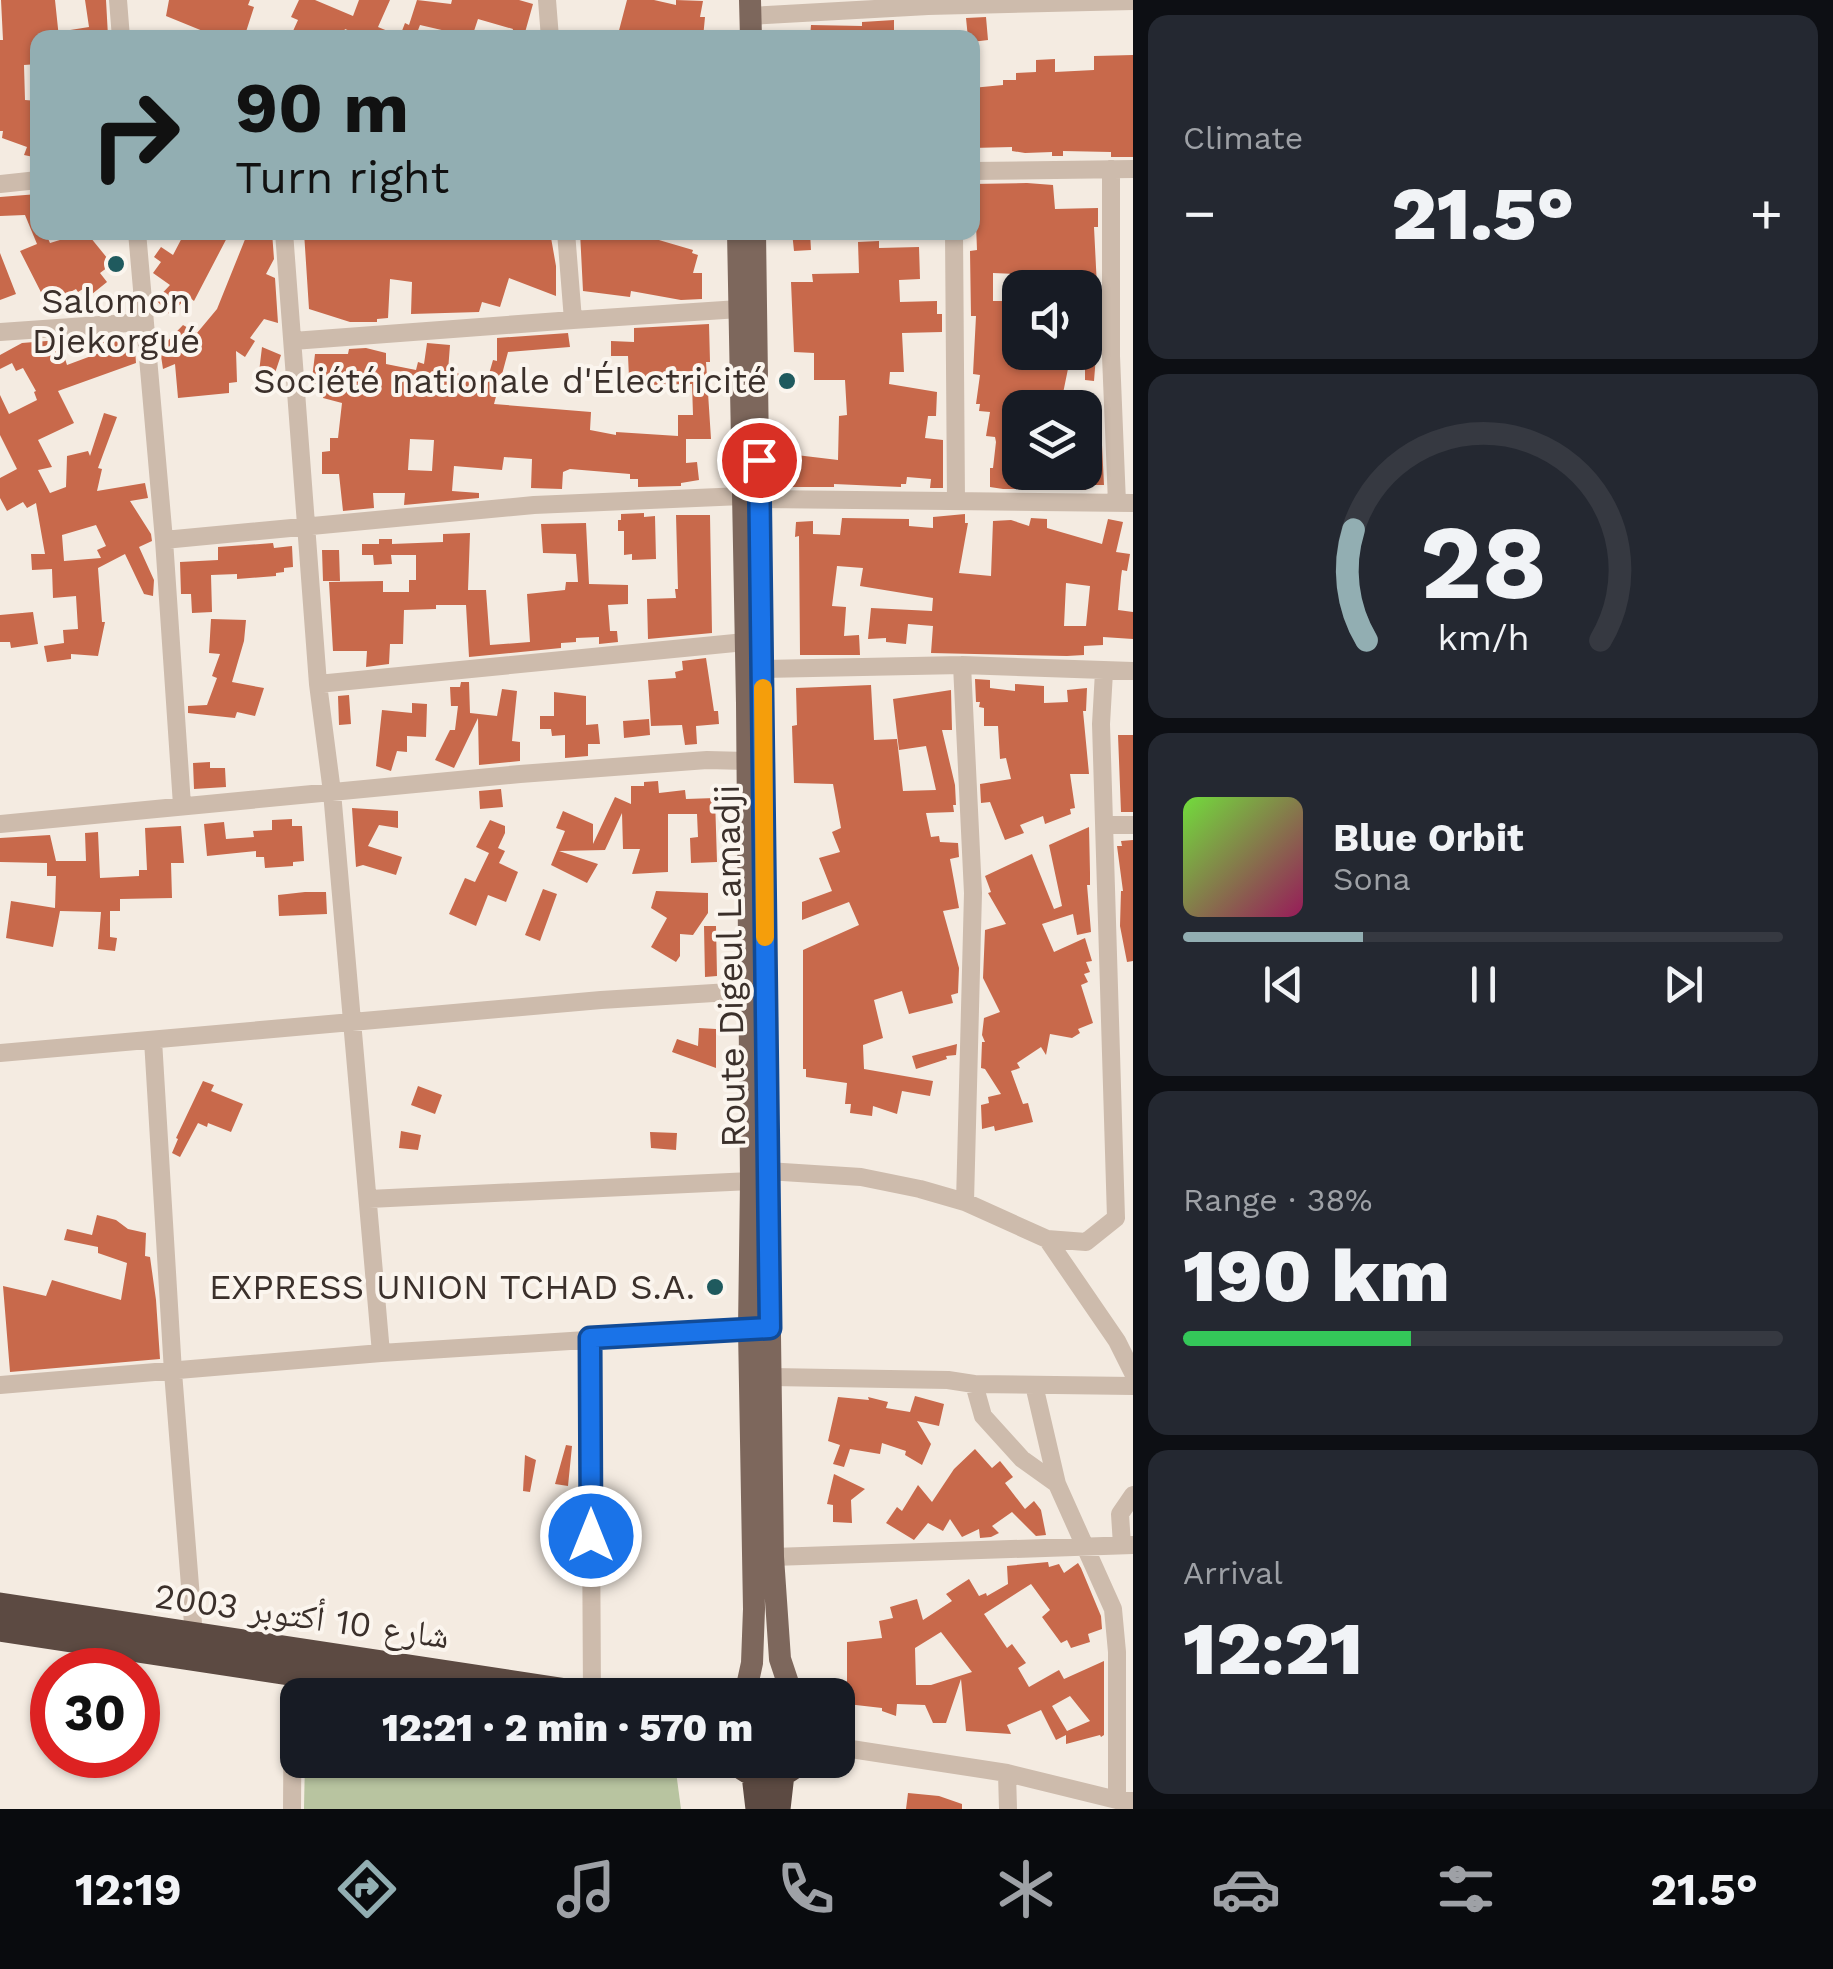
<!DOCTYPE html>
<html lang="en">
<head>
<meta charset="utf-8">
<style>
	body { margin:0; font-family:"Work Sans","Noto Naskh Arabic",sans-serif; background:#242831; color:#f1f3f6; height:100vh; display:flex; flex-direction:column; font-size:38px; white-space:nowrap }
	* { box-sizing:border-box; margin:0 }
	p { font-size:32px; color:#9ea1a6 }
	.icon { flex:none; width:55px; height:55px; fill:none; stroke:currentColor; stroke-width:2; stroke-linecap:round; stroke-linejoin:round }
	.map { position:relative; flex:1; overflow:hidden }
	.panel { display:flex; flex-direction:column; gap:15px; padding:15px; background:#0d0f14; width:700px }
	.panel>* { flex:none }
	.guide { position:absolute; left:30px; top:30px; width:950px; height:210px; border-radius:20px; box-shadow:0 2px 8px #0004; background:#92aeb2; color:#111; overflow:hidden }
	.buttons { position:absolute; left:1002px; top:270px; display:grid; gap:20px }
	.buttons a { display:grid; place-items:center; width:100px; height:100px; border-radius:20px; background:#171b24; box-shadow:0 2px 8px #0004; font-size:50px }
	.speed { position:absolute; left:30px; top:1648px; display:flex; gap:20px; font-size:50px; font-weight:700; text-align:center }
	.speed>* { display:grid; place-content:center; width:130px; height:130px; border-radius:50%; background:#171b24; box-shadow:0 2px 8px #0004; line-height:1 }
	.speed .limit { border:15px solid #d22; background:#fff; color:#111 }
	.pin { position:absolute; display:grid; place-items:center; width:85px; height:85px; color:#fff; margin:-42px; border:5px solid #fff; border-radius:50%; box-shadow:0 2px 10px #0007 }
	.me { position:absolute; width:110px; margin:-55px; rotate:0deg; stroke-linejoin:round; filter:drop-shadow(0 0 8px #0008) }
	.turn { display:flex; align-items:center; gap:35px; height:210px; padding:0 40px; font-size:45px }
	.turn .icon { width:130px; height:130px; stroke-width:2.5 }
	.turn b { display:block; font-size:70px; line-height:85px }
	.big { font-size:75px; font-weight:800; line-height:1.1 }
	.panel .tile { flex:1; display:flex; flex-direction:column; justify-content:center; gap:15px; min-width:0; padding:0 35px; border-radius:20px; background:#242831 }
	.panel .dial { align-items:center; gap:0 }
	.dial svg { height:260px; overflow:visible; fill:none; stroke:#363941; stroke-width:7; stroke-linecap:round; text-anchor:middle }
	.dial text { fill:#f1f3f6; stroke:none }
	.song { display:flex; align-items:center; gap:30px }
	.cover { width:120px; height:120px; border-radius:15px; background:linear-gradient(135deg,hsl(100 70% 55%),hsl(330 70% 35%)) }
	.played { height:10px; border-radius:5px; background:linear-gradient(90deg,#92aeb2 30%,#363941 30%) }
	.keys { display:flex; justify-content:space-around; direction:ltr }
	.heat { display:flex; justify-content:space-between; align-items:center; font-size:55px; direction:ltr }
	.charge { height:15px; border-radius:8px; background:linear-gradient(90deg,#34c759 38%,#363941 0) }
	.trip { position:absolute; left:280px; top:1678px; width:575px; height:100px; border-radius:20px; background:#171b24; box-shadow:0 2px 8px #0004; font-weight:800; line-height:100px; text-align:center }
	.tab-bar { display:flex; height:160px; justify-content:space-around; align-items:center; background:#090b0e; color:#9ea1a6 }
	.tab-bar .icon { width:70px; height:70px }
	.tab-bar .current { color:#92aeb2 }
	.tab-bar b { font-size:45px; color:#f1f3f6 }
	main { display:flex; flex:1; min-height:0 }
	.map>svg:first-child { display:block }
	.green { fill:#b8c4a0 }
	.building { fill:#c8694b; fill-rule:evenodd }
	.lines { fill:none; stroke-linecap:round; stroke-linejoin:round }
	.minor { stroke:#cdbbac; stroke-width:18 }
	.major { stroke:#7d675c; stroke-width:22 }
	.highway { stroke:#5c4a42; stroke-width:25 }
	.route-casing { stroke:#114b97; stroke-width:25 }
	.route { stroke:#1a73e8; stroke-width:18 }
	.slow { stroke:#f59e0b; stroke-width:18 }
	.poi-dot { fill:#1f5a5e; stroke:#fbf5ee; stroke-width:4 }
	.labels { text-anchor:middle; dominant-baseline:central; stroke-width:8; stroke-linejoin:round; paint-order:stroke }
	.poi-label { font-size:35px; fill:#3b302b; stroke:#fbf5ee; text-anchor:end }
	.street-label { font-size:35px; fill:#3b302b; stroke:#fbf5ee }
</style>
</head>
<body>
<main>
<div class="map">
<svg width="1133" height="1809" viewBox="0 0 1133 1809">
	<rect width="100%" height="100%" fill="#f4ebe1"/>
	<!-- green -->
	<path class="green" d="M305 1760H651L675 1764 681 1809H304Z"/>
	<!-- building -->
	<path class="building" d="M1 0H55L59 38H38V64L24 65 25 100 38 101V158L24 155 27 147 2 138 3 131H0V40H3Z
		M85 0H106L108 36 65 38 64 31 89 27Z
		M169 0H250L248 5 254 7 244 38H220L166 16Z
		M299 0H315L353 16 359 0H390L378 27 400 36 405 23 409 25 417 0 451 4 452 0H519L533 4 524 36 512 33 513 29 478 19 472 37 420 25 415 38H368L345 29 341 38 327 32 325 38 310 33 308 37 293 31 298 20 291 17Z
		M627 0H654L676 5V0L703 1 700 17H705L703 38H617Z
		M986 17 988 40 972 42V38H968L966 18Z
		M894 20V38H810L811 25 862 26V22Z
		M1133 55V157H1111V152L1063 151V156H1052V152L1025 153 1012 151V147L972 148V88L1003 85V80H1016V73L1036 72V60L1055 59V72L1094 70V56Z
		M1027 183 1053 185 1055 209 1098 208V227H1094L1098 307H1085V288H1016V274L993 273V301H1003L1002 322 1020 324V352H1085V329L1098 330 1094 381 1085 380V363L1070 359 1060 408H1020V472H1037L1036 489H1003L990 487V468H993L996 442 995 437 986 436 990 412 979 411 980 404H976L980 375 973 374 976 316H971L970 251 977 250 976 224 972 225V184Z
		M38 194V232H45L50 243 86 232 112 264 100 273 107 282 92 294 88 286 78 292 76 289 47 304 20 251 37 244 25 215 0 216V197Z
		M185 232H230L194 301 188 296 170 315 156 300 170 285 153 273 161 262 154 257 161 247 173 255Z
		M248 232H272L274 259 266 274 275 278 278 323 264 319 250 338 255 341 245 357 236 351 237 382 229 383V393L178 398 175 364 163 369 160 349 183 325 197 333 217 309Z
		M304 232H550L556 266V296L509 278 500 307 482 302 479 312 411 314 412 282 390 279 388 318 377 319V322H350L309 309Z
		M580 232H610L619 236 621 232H655L652 238 693 250 692 253 698 255 693 273H702V299L681 300 631 291 630 297 583 291Z
		M792 232H810L811 250 794 251Z
		M879 241V248L919 247 920 279 899 280 900 302 937 301V314H942V332L902 333 904 372H890L889 384 937 392 936 416H928L925 438 943 440V488H930L931 479 907 477 906 484H901V487L834 484V487H788V454L838 460 839 416 847 415 845 380H814V353L794 352 791 282H813L812 274 859 273 858 242Z
		M0 253 16 294 0 300Z
		M709 324 710 362H706L711 439H686V463L697 462 699 480 681 483V486L638 487V479H630V474L570 469 563 472 562 489 531 488 532 459 504 457 502 470 454 466 452 491 479 493V498L404 505 405 493H373L374 508 343 511 339 474H322V452L330 451V438H338L342 403 323 398 325 391 311 387 315 354H348L349 349 366 348 386 353V364L416 370 418 362 424 364 427 343 450 345 448 371 487 381 493 360 497 361V338L568 333 570 347 508 352 494 404 591 412 590 430 616 435V432L678 436V415H693L692 384 646 385V377H629L628 356H611V341L634 342V328ZM410 439 434 440 432 471 408 470Z
		M134 335 136 363 58 391 74 423 38 440 52 467 38 470 50 493 66 487 67 456 88 451 90 456 104 413 117 417 98 468 102 469 97 491 145 483 148 498 130 501 151 534 152 541 139 547 154 580 153 596 144 594 125 554 98 568 102 622H105L98 656 71 654V659L47 662 44 646 64 643 63 630 78 629 76 596 53 598 52 569 32 570 31 554H45L36 503 27 508 23 502 7 511 0 498V478L17 469 0 435V395L9 414 37 400 34 392 36 391 23 368 16 371 12 363 0 369V355L22 343 59 340 67 365 102 352 98 338ZM96 525 106 546 97 550 101 558 64 561 62 535Z
		M262 347 281 355 269 391 257 389Z
		M1095 425H1101L1104 485H1086V490H1072V485H1067L1068 472H1085V450H1095Z
		M644 513V517L655 516 656 559 632 560V554L624 555V531H618V520H621V514Z
		M965 514V523H968L959 573 991 576 993 521 1011 520 1029 526 1031 518 1047 519V528L1102 544 1108 519 1123 522 1116 552 1130 554 1127 571 1122 570 1121 577 1118 610 1133 612V639L1103 637V645L1084 646V655L1067 656 931 653 933 626 908 624 906 644 886 642V638L868 639 871 608 932 611 933 598 860 586 863 568 837 566 832 606 846 607 844 636 859 635 860 655H800L799 536 795 537 796 522 813 521V534L840 535 842 518 909 519V526L933 528V517ZM1066 583 1090 586 1086 626H1064Z
		M676 515H710L712 633 648 639 647 599 676 598 675 589H678Z
		M586 523 589 584 628 585V604L608 605 610 631H617L618 642 599 644V637L576 638V642L561 643V648L469 657 466 605H436V609L404 610 403 644H390L389 664 366 667 367 651H333L329 582 383 581V592H409V580H416V555H391L392 564 374 565 373 555H362V544H379V539H392V544L443 542V534L470 533 468 590H486L490 645 530 642 527 594 565 590 566 582H578L576 554 543 553 541 524Z
		M273 543 274 548 292 546 293 567 284 568V572L276 573V576L237 579V574L211 575 212 612 192 613 191 594H181L180 562 218 560V547Z
		M322 550H339L340 581H323Z
		M33 612 38 644 11 648 10 642H0V615Z
		M211 619 246 620 244 641 232 682 264 688 255 716 237 712 235 718 188 713V706L207 705 217 678 212 676 220 654 209 653Z
		M706 658 714 711H718L719 724 696 726 697 744 685 745 682 725 651 726 648 680 676 678 675 672 683 670 682 661Z
		M975 679 990 680V688L1015 691V684L1044 686V703L1068 702 1067 690 1087 688 1086 711H1083L1089 774H1070L1075 808 1070 809 1071 814 1045 824 1043 816 1020 825 1024 833 1005 840 990 802 981 803 980 784 1011 779 1006 758 1000 759 998 726H984V708L979 707 980 702H976Z
		M461 682H469L470 713 497 716 502 689 517 691 512 741 520 742V761L479 765 478 718 454 768 435 760 450 730H455L458 706H451L450 687H460Z
		M871 685 874 740 897 739 903 791 936 790 926 746 899 750 893 699 951 690 952 730H942L955 785 956 805H953L954 812 926 813 931 837 939 836 940 842 958 843 959 857 950 859 959 908 943 911 959 968 958 993 951 995 953 1003 909 1014 902 991 874 1000 883 1038 863 1045 864 1069 933 1081 930 1096 902 1091 897 1114 873 1106 872 1116 850 1113 851 1104H845L847 1083 806 1077V1069H803V950L859 925 849 902 802 920V902L832 891 819 858 840 852 832 832 841 828 833 784 794 783 792 726 797 725 796 688Z
		M554 692 586 696V725L598 724 600 744H588V756L565 758V735L552 736 551 729H540V716H554Z
		M349 695 351 724 339 725 338 696Z
		M412 703 427 704 426 737 407 736V752L397 751 391 771 376 766 382 710 412 713Z
		M649 719 650 735 624 738 623 721Z
		M1118 735H1133V812H1121Z
		M210 762V768H225L226 787 194 789 193 763Z
		M658 781 659 793 685 790 686 799 715 798 717 862 691 863 690 838 698 837 697 814H668V872L632 874 640 849H623L622 813 605 850 559 851 598 864 587 883 551 865 565 831 556 828 563 811 593 824V844L615 797 631 804V786H644V782Z
		M501 789 503 807 480 809 479 791Z
		M352 808 398 811V828L379 825 368 846 402 857 396 875 363 865 356 867Z
		M292 819V826H302L304 861 293 862V866L265 868 264 857H256V851L207 856 204 824 224 822 226 839 254 837 253 831 272 830V820Z
		M490 820 505 826V833L498 848 505 851 499 863 518 872 506 902 488 895 476 926 449 914 465 878 475 882 489 853 476 847Z
		M181 826 184 863H171L172 898 120 899V911H110V937L117 938 115 951 98 949 101 912 60 911 53 947 6 938 11 901 55 908 56 876H47V863L0 862V838L50 835 56 861H86L85 833 98 832 100 878 139 876V870H147L145 828Z
		M1089 827 1090 873V885H1087L1091 932 1077 935 1073 914 1042 924 1054 952 1085 938 1092 961 1086 962 1090 972 1084 974 1088 982 1081 985 1093 1023 1078 1029 1080 1033 1072 1038 1050 1034 1046 1055 1041 1047 1017 1063 1020 1068 1011 1071 1023 1104 1028 1103 1033 1122 995 1131 994 1126 982 1129 981 1105 989 1103 988 1097 1001 1094 985 1069 981 1068 982 1042H985L982 1035 984 1018 1000 1012 983 978 985 930 1006 924 988 893 991 892 985 876 1032 854 1054 909 1062 906 1049 845Z
		M1133 840V961L1127 962 1120 926 1121 891H1123L1117 846H1122L1121 841Z
		M543 889 557 894 540 941 525 935Z
		M656 891 708 893V913L693 935 680 934V956L676 962 651 947 667 918 651 908Z
		M305 892H326L327 914 279 916 278 895Z
		M704 926H716L717 976 705 977Z
		M699 1028 716 1029V1068L672 1052 677 1039 698 1046Z
		M957 1044 956 1055 946 1056 947 1059 916 1069 912 1056Z
		M203 1081 214 1085 211 1091 243 1104 231 1132 208 1123 207 1127 198 1123 180 1157 172 1153 178 1139 176 1138Z
		M418 1086 442 1095 435 1114 411 1105Z
		M401 1131 421 1135 418 1150 399 1148Z
		M650 1132 677 1133 676 1150 651 1148Z
		M97 1215 116 1220 128 1229 146 1233 145 1256 150 1257 156 1300 160 1359 10 1372 3 1286 46 1296 52 1280 121 1300 127 1263 98 1253V1247L64 1240 67 1229 92 1235Z
		M915 1396 944 1404 939 1426 917 1421 931 1444 922 1465 905 1455 906 1451 882 1443 880 1454 850 1449 844 1467 833 1464 840 1445 828 1441 838 1397 869 1400 868 1397 888 1402 886 1408 910 1412Z
		M566 1445 572 1446 568 1486 555 1484Z
		M975 1449 992 1468 1000 1461 1013 1477 1005 1483 1025 1509 1034 1501 1041 1510 1046 1535 1036 1536 1012 1512 992 1526 999 1533 991 1537 980 1538 979 1529 962 1537 950 1519 943 1531 928 1523 914 1540 886 1523 897 1507 902 1511 918 1485 932 1502 954 1469Z
		M525 1455 536 1460 530 1492 523 1491Z
		M834 1474 865 1489 851 1500 852 1523 833 1522V1505L827 1504Z
		M1048 1562 1049 1567 1059 1564 1064 1573 1078 1563 1081 1568 1101 1616 1102 1629 1088 1634 1090 1642 1071 1648 1067 1640 1061 1643 1042 1617 1050 1610 1031 1584 984 1614 1007 1648 1012 1644 1026 1663 1018 1668 1029 1687 1059 1670 1064 1679 1104 1661V1735L1101 1737 1100 1735 1066 1744V1735L1056 1740 1041 1710 1007 1725 1011 1734 966 1731 961 1679 946 1723H933L925 1705 897 1704 896 1716 882 1711V1708L847 1704V1642L882 1638 879 1621 893 1618 890 1607 917 1599 923 1620 952 1601 946 1594 969 1579 979 1596 986 1593 987 1596 1008 1584 1007 1566ZM941 1632 972 1672 931 1685H916L915 1648ZM1070 1696 1090 1721 1067 1731 1052 1706Z
		M908 1793 939 1796 962 1804V1809H906Z"/>
	<g class="lines">
		<!-- minor -->
		<path class="minor" d="M118 0 121 38
			M547 0 550 38
			M750 16 928 6 1133 1
			M1111 169V356L1117 503
			M972 171 1133 169
			M0 184 38 180
			M137 232 164 540 182 805
			M284 232 318 684 332 792 381 1353
			M566 232 573 320 739 309
			M954 232 956 500
			M0 332 143 322
			M293 341 573 320
			M164 540 534 505 742 496 760 499 1133 503
			M962 665 973 893 965 1202
			M763 669 962 665 1133 671
			M1104 672 1101 724 1116 1218
			M318 684 745 642
			M0 824 520 774 707 760 747 761
			M1106 825H1133
			M153 1040 173 1372 194 1636
			M0 1053 601 1000 762 990
			M767 1171 861 1177 920 1189 965 1202 1047 1239 1086 1242 1116 1218
			M369 1199 751 1181
			M1047 1239 1117 1341 1133 1373
			M590 1338 592 1695
			M772 1377 948 1380 974 1384 983 1416 1022 1459 1057 1484 1113 1609 1117 1652V1800
			M974 1384 1133 1386
			M0 1385 381 1353 757 1329
			M1034 1385 1057 1484
			M1122 1545 1120 1514 1133 1495
			M773 1557 1133 1545
			M838 1747 1007 1773 1117 1800 1133 1801
			M1007 1773 1008 1809
			M292 1809 293 1673"/>
		<!-- major -->
		<path class="major" d="M750 0 751 38
			M738 232 747 703 751 1181 749 1329 754 1609 752 1663 745 1695
			M755 232 773 1557 780 1659 792 1695"/>
		<!-- highway -->
		<path class="highway" d="M0 1605 593 1695
			M0 1629 434 1695
			M757 1695H779
			M734 1760C753 1781 782 1782 800 1760
			M754 1775 758 1809
			M778 1809 782 1774"/>
	</g>
	<g class="lines">
		<defs>
			<path id="route" d="M591 1536 590 1338 770 1328 759 460"/>
		</defs>
		<!-- route casing -->
		<use href="#route" class="route-casing"/>
		<!-- route -->
		<use href="#route" class="route"/>
		<!-- slow -->
		<path class="slow" d="M763 688 765 937"/>
	</g>
	<!-- markers -->
	<g class="poi-dot">
		<circle cx="116" cy="264" r="10"/>
		<circle cx="787" cy="381" r="10"/>
		<circle cx="715" cy="1287" r="10"/>
	</g>
	<g class="labels">
		<!-- poi labels -->
		<g class="poi-label">
			<text x="116" y="301" text-anchor="middle">Salomon<tspan x="116" dy="40">Djekorgué</tspan></text>
			<text x="767" y="381">Société nationale d'Électricité</text>
			<text x="695" y="1287">EXPRESS UNION TCHAD S.A.</text>
		</g>
		<!-- street labels -->
		<g class="street-label">
			<text transform="translate(730 966) rotate(-91)">Route Digeul Lamadji</text>
			<text transform="translate(302 1616) rotate(8)">شارع 10 أكتوبر 2003</text>
		</g>
	</g>
</svg>
<div class="buttons">
<a><svg class="icon" aria-label="sound" viewBox="0 0 24 24"><path d="M4 9h4l5-4v14l-5-4H4zM17 9q2 3 0 6"/></svg></a>
<a><svg class="icon" aria-label="layers" viewBox="0 0 24 24"><path d="M12 4l9 5-9 5-9-5zM3 14l9 5 9-5"/></svg></a>
</div>
<div class="speed"><div class="limit">30</div></div>
<div class="pin" style="left:759px;top:460px;background:#d93025"><svg class="icon" aria-label="arrive" viewBox="0 0 24 24"><path d="M6 21V4h12l-3 4 3 4H6"/></svg></div>
<svg class="me" style="left:591px;top:1536px" viewBox="-20 -20 40 40"><circle r="17" fill="#1a73e8" stroke="#fff" stroke-width="3"/><path d="M0-11L8 9 0 5-8 9z" fill="#fff"/></svg>
<div class="trip">12:21 · 2 min · 570 m</div>
<div class="guide">
<div class="turn"><svg class="icon" aria-label="right" viewBox="0 0 24 24"><path d="M7 20v-9h11M14 6l5 5-5 5"/></svg><div><b>90 m</b>Turn right</div></div>
</div>
</div>
<section class="panel">
<div class="tile"><p>Climate</p>
<div class="heat"><a>−</a><b class="big">21.5°</b><a>+</a></div>
</div>
<div class="tile dial"><svg viewBox="0 0 100 80">
<path d="M14 69A42 42 0 1 1 86 69"/>
<path d="M14 69A42 42 0 0 1 10 35" stroke="#92aeb2"/>
<text x="50" y="56" font-size="32" font-weight="700">28</text>
<text x="50" y="72" font-size="11">km/h</text>
</svg></div>
<div class="tile">
<div class="song"><i class="cover"></i><div><b>Blue Orbit</b><p>Sona</p></div></div>
<div class="played"></div>
<div class="keys"><svg class="icon" aria-label="previous" viewBox="0 0 24 24"><path d="M18 5L8 12l10 7zM5 5v14"/></svg><svg class="icon" aria-label="pause" viewBox="0 0 24 24"><path d="M8 5v14M16 5v14"/></svg><svg class="icon" aria-label="next" viewBox="0 0 24 24"><path d="M6 5l10 7-10 7zM19 5v14"/></svg></div>
</div>
<div class="tile"><p>Range · 38%</p><b class="big">190 km</b><div class="charge"></div></div>
<div class="tile"><p>Arrival</p><b class="big">12:21</b></div>
</section>
</main>
<nav class="tab-bar">
<b>12:19</b>
<svg class="icon current" aria-label="directions" viewBox="0 0 24 24"><path d="M12 3l9 9-9 9-9-9zM9 14v-3h6M13 9l2 2-2 2"/></svg>
<svg class="icon" aria-label="music" viewBox="0 0 24 24"><path d="M9 18V5l10-2v13"/><circle cx="6" cy="18" r="3"/><circle cx="16" cy="16" r="3"/></svg>
<svg class="icon" aria-label="phone" viewBox="0 0 24 24"><path d="M5 4h4l2 5-3 2q2 4 5 5l2-3 5 2v4C11 20 4 13 5 4z"/></svg>
<svg class="icon" aria-label="climate" viewBox="0 0 24 24"><path d="M12 3v18M4 7l16 10M4 17L20 7"/></svg>
<svg class="icon" aria-label="car" viewBox="0 0 24 24"><path d="M5 17H2v-5l4-1 3-4h7l3 4 3 1v5h-3M9 17h6M6 11h13"/><circle cx="7" cy="17" r="2"/><circle cx="17" cy="17" r="2"/></svg>
<svg class="icon" aria-label="filters" viewBox="0 0 24 24"><path d="M4 7h16M4 17h16"/><circle cx="9" cy="7" r="2"/><circle cx="15" cy="17" r="2"/></svg>
<b>21.5°</b>
</nav>
</body>
</html>
